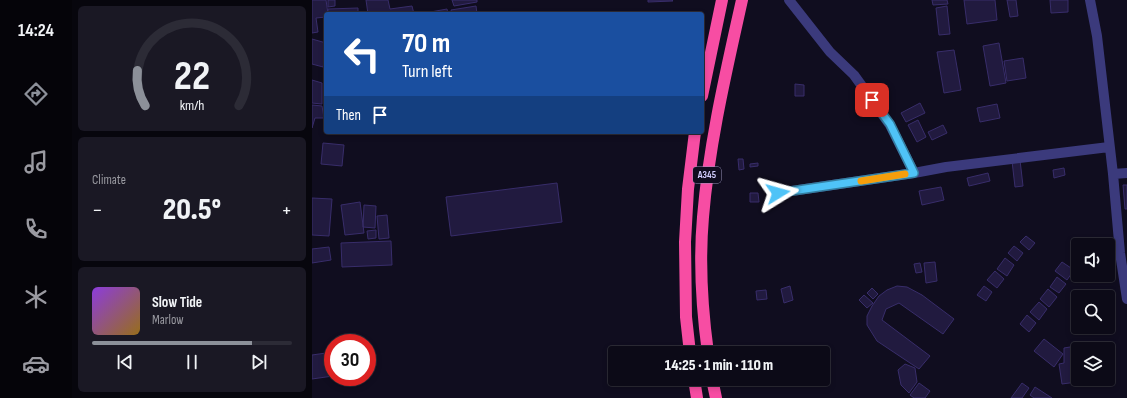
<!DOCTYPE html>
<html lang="en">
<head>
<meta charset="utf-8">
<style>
	body { margin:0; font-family:"Sofia Sans Condensed",sans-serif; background:#1a1824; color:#f1f3f6; height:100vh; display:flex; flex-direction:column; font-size:15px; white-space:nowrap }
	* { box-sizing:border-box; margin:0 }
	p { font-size:13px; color:#9a9aa1 }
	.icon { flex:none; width:22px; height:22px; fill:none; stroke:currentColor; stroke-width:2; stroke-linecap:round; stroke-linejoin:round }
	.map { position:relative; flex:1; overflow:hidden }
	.details { display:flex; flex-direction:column; gap:6px; padding:6px; background:#07060d; width:240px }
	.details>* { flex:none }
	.top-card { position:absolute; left:12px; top:12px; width:380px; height:122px; border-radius:4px; box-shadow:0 2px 6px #0003,0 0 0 1px #2c2b36; background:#1a4fa0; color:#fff; overflow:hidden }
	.tools { position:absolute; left:759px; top:238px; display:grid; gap:8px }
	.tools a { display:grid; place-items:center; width:44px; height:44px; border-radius:4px; background:#0c0a17; box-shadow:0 2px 6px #0003,0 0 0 1px #2c2b36; font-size:20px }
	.speed { position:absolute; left:12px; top:334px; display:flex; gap:8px; font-size:20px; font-weight:700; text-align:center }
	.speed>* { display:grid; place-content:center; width:52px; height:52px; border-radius:50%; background:#0c0a17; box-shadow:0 2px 6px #0003,0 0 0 1px #2c2b36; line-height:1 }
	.speed .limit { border:6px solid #d22; background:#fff; color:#111 }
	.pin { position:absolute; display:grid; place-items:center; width:34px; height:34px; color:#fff; margin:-17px; border-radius:8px; box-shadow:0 2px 6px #0006 }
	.me { position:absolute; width:44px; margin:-22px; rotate:82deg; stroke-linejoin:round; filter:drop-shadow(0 0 3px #0008) }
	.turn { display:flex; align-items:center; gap:14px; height:84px; padding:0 12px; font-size:18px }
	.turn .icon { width:52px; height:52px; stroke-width:2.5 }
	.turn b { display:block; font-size:28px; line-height:34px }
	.then { display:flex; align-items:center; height:38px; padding:0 12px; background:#0003; gap:8px; font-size:15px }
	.big { font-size:30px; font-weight:800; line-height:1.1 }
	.details .tile { flex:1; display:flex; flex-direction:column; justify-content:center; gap:6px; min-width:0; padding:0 14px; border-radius:6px; background:#1a1824 }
	.details .dial { align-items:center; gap:0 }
	.dial svg { height:104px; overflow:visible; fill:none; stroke:#2c2b36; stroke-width:7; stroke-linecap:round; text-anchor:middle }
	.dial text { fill:#f1f3f6; stroke:none }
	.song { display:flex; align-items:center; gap:12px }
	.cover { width:48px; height:48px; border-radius:6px; background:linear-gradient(135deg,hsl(270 70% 55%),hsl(40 70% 35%)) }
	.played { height:4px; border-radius:2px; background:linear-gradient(90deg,#8c9099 80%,#2c2b36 80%) }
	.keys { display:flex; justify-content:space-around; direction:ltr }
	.heat { display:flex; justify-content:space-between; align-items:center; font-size:22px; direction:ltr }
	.trip { position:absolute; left:296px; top:346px; width:222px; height:40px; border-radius:4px; background:#0c0a17; box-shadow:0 2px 6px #0003,0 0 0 1px #2c2b36; font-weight:800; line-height:40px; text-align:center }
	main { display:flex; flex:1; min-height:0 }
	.tabs { display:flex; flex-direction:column; width:72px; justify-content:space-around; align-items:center; background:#050409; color:#9a9aa1 }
	.tabs .icon { width:28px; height:28px }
	.tabs .selected { color:#8c9099 }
	.tabs b { font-size:18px; color:#f1f3f6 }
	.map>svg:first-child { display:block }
	.building { fill:#211a3f; stroke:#382d6a }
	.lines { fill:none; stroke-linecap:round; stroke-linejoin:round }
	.minor { stroke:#3b3a7c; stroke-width:10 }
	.highway { stroke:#f74da3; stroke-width:12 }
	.route-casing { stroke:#337fa1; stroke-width:10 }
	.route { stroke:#4fc3f7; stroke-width:7 }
	.slow { stroke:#f59e0b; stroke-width:7 }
	.labels { text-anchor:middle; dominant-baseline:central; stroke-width:4; stroke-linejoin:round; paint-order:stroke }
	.shield { fill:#100d1f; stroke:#9793ba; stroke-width:1 }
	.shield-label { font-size:10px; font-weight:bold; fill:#d1cdfd }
</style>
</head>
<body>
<main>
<nav class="tabs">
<b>14:24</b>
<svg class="icon selected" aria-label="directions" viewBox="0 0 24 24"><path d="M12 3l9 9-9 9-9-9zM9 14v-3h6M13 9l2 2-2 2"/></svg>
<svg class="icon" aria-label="music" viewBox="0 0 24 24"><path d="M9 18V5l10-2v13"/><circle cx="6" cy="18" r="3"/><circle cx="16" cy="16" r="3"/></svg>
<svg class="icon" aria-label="phone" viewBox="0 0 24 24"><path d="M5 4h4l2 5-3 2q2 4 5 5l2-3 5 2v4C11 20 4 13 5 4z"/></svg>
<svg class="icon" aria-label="climate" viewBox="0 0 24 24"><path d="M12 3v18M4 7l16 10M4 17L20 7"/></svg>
<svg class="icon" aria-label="car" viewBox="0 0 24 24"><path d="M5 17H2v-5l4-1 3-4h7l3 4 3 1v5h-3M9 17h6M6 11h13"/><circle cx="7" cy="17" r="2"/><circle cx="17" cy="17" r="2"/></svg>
</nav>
<section class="details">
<div class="tile dial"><svg viewBox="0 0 100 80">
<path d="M14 69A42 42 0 1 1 86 69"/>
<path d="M14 69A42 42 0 0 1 8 42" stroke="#8c9099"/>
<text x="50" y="56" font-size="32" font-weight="700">22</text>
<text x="50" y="72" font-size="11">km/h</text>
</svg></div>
<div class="tile"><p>Climate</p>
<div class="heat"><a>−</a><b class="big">20.5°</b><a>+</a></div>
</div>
<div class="tile">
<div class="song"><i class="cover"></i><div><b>Slow Tide</b><p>Marlow</p></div></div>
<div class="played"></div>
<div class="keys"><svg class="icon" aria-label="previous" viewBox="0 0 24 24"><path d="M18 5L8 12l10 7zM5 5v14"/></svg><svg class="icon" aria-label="pause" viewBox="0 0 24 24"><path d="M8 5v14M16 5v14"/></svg><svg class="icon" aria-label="next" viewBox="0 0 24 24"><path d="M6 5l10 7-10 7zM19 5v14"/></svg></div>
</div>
</section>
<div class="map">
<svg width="815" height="398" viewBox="0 0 815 398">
	<rect width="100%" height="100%" fill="#100d1f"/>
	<!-- building -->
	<path class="building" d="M0 0H14L16 14H14V17L4 18 6 32 0 33Z
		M16 0H23V6L16 7Z
		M54 0H76L78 9 100 6 102 14H56Z
		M140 0H165V2L142 6Z
		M336 0H360L361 1 336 2Z
		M620 0H635L636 4 621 5Z
		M652 0H683L685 20 655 24Z
		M695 0H704L706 16 698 17Z
		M738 0H756V12L739 13Z
		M164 6 165 14H140L139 10Z
		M635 6 638 34 627 35 624 8Z
		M46 8V14H16V9Z
		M135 9 136 14H113V13Z
		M0 39 14 43V53L11 67 0 64Z
		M687 43 694 83 678 86 671 46Z
		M642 50 649 90 632 93 625 52Z
		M711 58 714 78 695 81 692 61Z
		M0 80 10 83V104L0 103Z
		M483 84 492 85V96H483Z
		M608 103 613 113 594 122 589 113Z
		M685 104 688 118 668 122 665 108Z
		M0 105 10 106 12 118H3L0 128Z
		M606 120 614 137 605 142 596 125Z
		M631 125 635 133 620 140 616 132Z
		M11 143 32 145 30 166 9 164Z
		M426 159H431L432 169 427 170Z
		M708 160 711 186 703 187 700 161Z
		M446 163V166L438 167V164Z
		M752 168 753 175 742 178 741 170Z
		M676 173 678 181 657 186 655 178Z
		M245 183 250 222 139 236 134 197Z
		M811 185H815V209H813Z
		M629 187 632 200 610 205 607 191Z
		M438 193H446L447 202H438Z
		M0 198 20 199 17 236 0 235Z
		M48 202 52 233 33 235 29 205Z
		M52 205 64 206 63 228 51 227Z
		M75 215 77 238 67 239 65 216Z
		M64 230V238L56 239 55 231Z
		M714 236 723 243 717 250 708 242Z
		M79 241 80 265 30 267 29 243Z
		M702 246 711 253 705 261 696 253Z
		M17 247 19 260 0 263V249Z
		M693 258 702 265 695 276 685 269Z
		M623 262 625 281 614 283 612 263Z
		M750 262 762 270 755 280 743 271Z
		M608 263 610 272 604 273 602 264Z
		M683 271 692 279 685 288 675 280Z
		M745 277 754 284 747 293 738 287Z
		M478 286 481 300 472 303 469 289Z
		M585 286 595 287 610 295 642 319 631 334 587 303 574 309 570 320 618 356 607 369 565 341 555 325V316L560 306 567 296 575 290Z
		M672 286 680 292 674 301 665 295Z
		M560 288 566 294 561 299 555 293Z
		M736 289 745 297 737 307 728 299Z
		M454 290 455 299 445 300 444 291Z
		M552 295 561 303 555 308 547 300Z
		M727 302 735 309 727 320 718 312Z
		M715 315 724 323 717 332 708 324Z
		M732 339 751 354 742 367 722 351Z
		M776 344 777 349H766V379H772V381L750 384 747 364 752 363V348Z
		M21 352V376L0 379V355Z
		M593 364 603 368 605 382 597 393 589 385 586 370Z
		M607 383 618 391 613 398H602L598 395Z
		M710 383 717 388 710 398H699Z
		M723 387 740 398H722L718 395Z"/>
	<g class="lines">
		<!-- minor -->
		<path class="minor" d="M477 0 518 52 542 75 578 125 602 173 634 167 797 147
			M778 0 785 36 801 174 808 253 815 299
			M801 174 815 173
			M466 193 602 173"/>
		<!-- highway -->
		<path class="highway" d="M390 96 410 0
			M378 353 374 317 373 242 376 189 383 132
			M396 353C390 309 387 262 391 217 397 144 414 72 430 0
			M382 379 385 398
			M400 379 404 398"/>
	</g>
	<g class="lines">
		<defs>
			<path id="route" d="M466 193 602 173 578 124 560 100"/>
		</defs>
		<!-- route casing -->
		<use href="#route" class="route-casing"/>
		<!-- route -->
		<use href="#route" class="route"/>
		<!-- slow -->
		<path class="slow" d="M549 181 593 174"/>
	</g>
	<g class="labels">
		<!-- shield labels -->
		<rect class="shield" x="381" y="167" width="28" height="16" rx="3"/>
		<g class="shield-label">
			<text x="395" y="175">A345</text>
		</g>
	</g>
</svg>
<div class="tools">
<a><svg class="icon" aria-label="sound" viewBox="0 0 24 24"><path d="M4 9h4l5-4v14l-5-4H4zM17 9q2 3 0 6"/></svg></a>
<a><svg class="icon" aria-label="search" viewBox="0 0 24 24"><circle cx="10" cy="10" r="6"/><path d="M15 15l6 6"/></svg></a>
<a><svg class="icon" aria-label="layers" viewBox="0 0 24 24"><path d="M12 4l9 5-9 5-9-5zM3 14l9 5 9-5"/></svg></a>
</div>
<div class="speed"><div class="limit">30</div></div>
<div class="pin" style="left:560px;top:100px;background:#d93025"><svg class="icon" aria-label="arrive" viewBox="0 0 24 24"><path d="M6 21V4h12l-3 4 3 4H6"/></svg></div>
<svg class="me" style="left:466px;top:193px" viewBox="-20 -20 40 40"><path d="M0-17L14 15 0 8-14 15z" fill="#4fc3f7" stroke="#fff" stroke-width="4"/></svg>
<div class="trip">14:25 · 1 min · 110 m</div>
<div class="top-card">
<div class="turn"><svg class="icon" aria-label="left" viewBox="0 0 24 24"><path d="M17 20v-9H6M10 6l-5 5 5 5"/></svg><div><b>70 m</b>Turn left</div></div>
<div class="then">Then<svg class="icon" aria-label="arrive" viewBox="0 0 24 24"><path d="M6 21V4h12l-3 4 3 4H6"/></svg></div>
</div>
</div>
</main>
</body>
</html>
